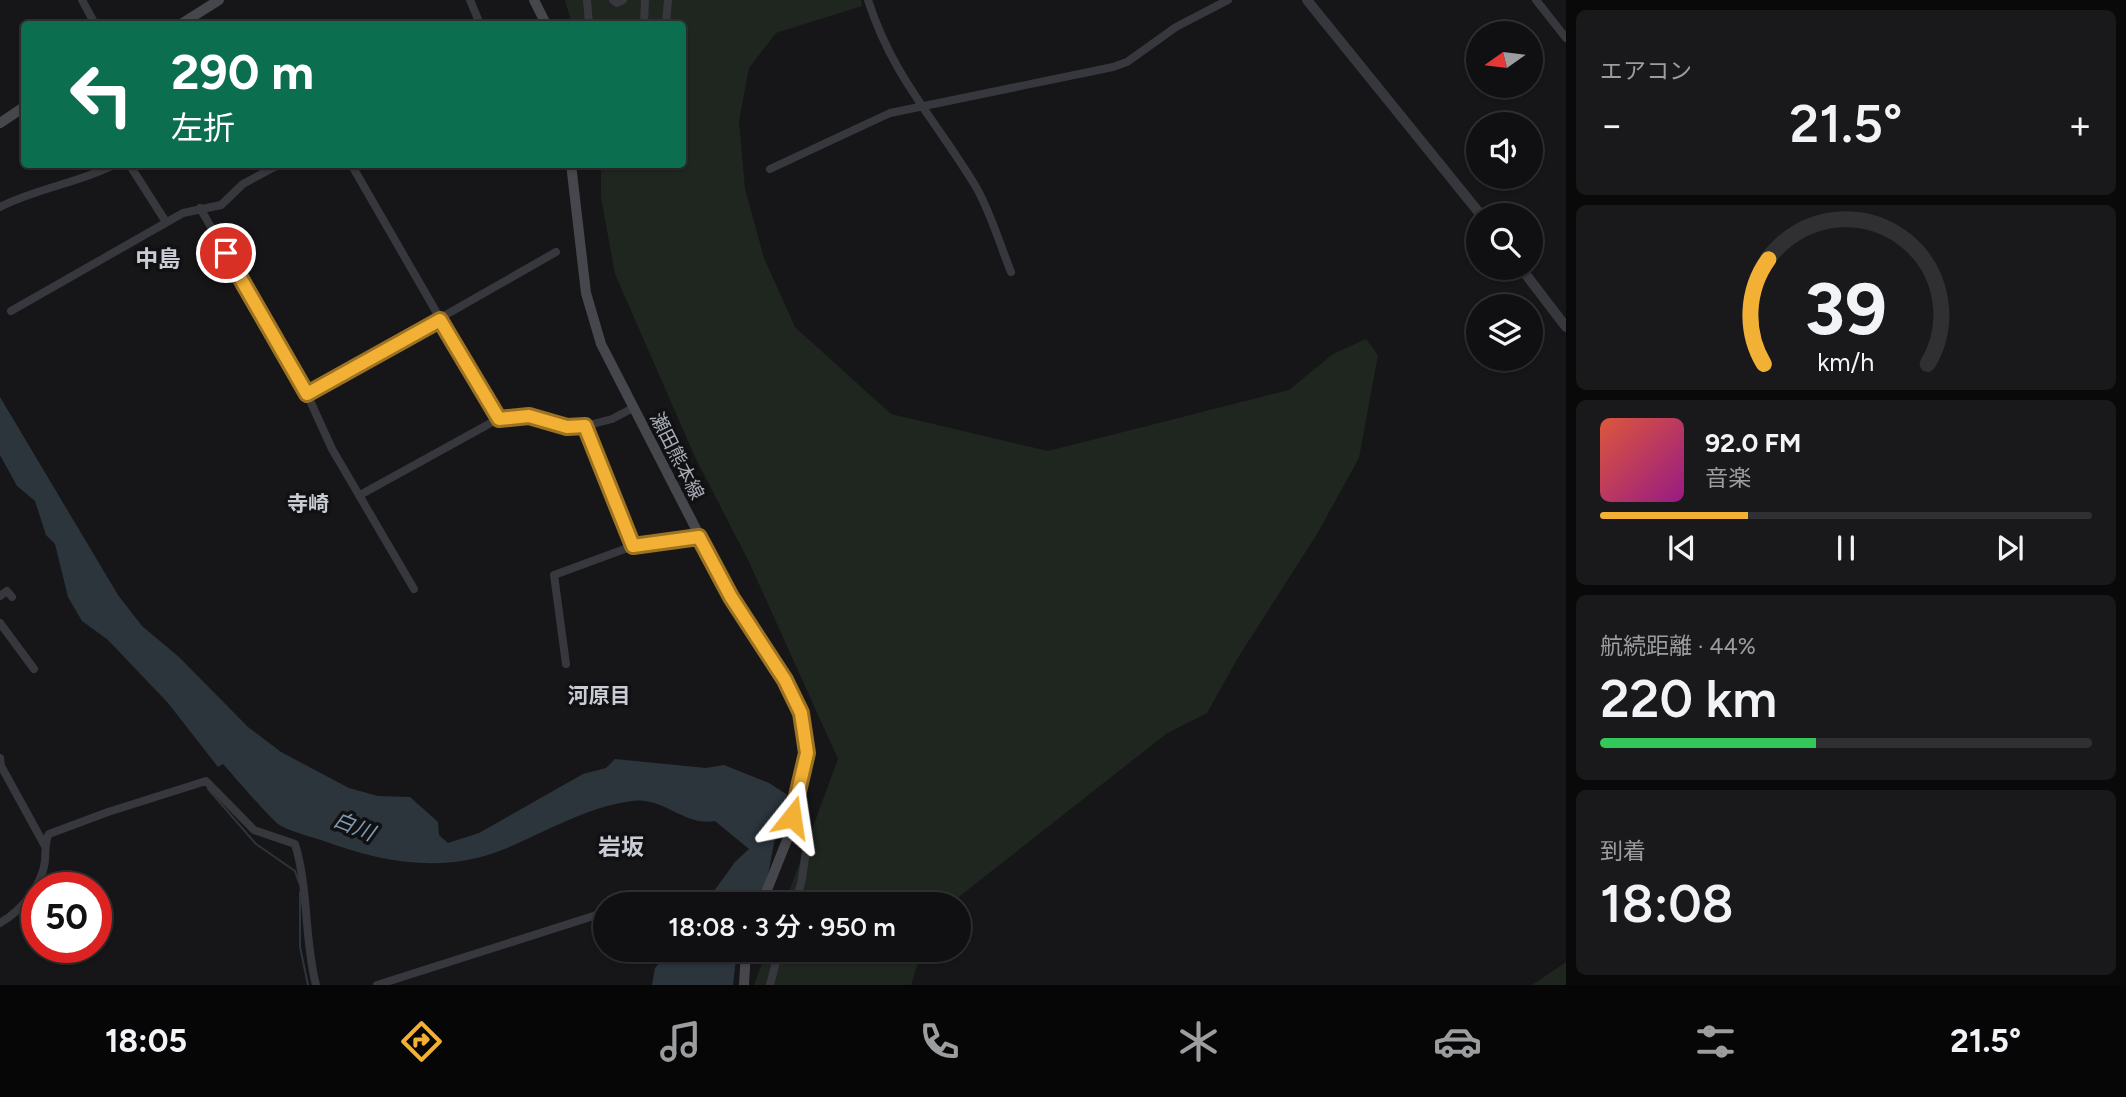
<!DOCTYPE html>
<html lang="ja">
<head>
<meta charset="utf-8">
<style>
	body { margin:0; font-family:Figtree,"Noto Sans JP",sans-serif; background:#19191b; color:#f1f3f6; height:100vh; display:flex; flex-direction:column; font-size:26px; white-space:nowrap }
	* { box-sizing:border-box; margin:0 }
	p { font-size:23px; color:#9c9d9f }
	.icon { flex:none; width:38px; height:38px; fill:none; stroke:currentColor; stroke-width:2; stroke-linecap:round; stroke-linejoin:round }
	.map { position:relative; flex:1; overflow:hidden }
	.side { display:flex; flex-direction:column; gap:10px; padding:10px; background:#09090a; width:560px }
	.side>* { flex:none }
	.banner { position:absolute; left:21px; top:21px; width:665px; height:147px; border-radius:7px; box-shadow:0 2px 5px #0004,0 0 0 2px #303032; background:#0b6e4f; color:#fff; overflow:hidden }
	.needle { width:46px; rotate:256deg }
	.controls { position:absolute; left:1466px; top:21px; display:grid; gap:14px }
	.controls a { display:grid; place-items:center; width:77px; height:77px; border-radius:50%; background:#101012; box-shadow:0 2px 5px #0004,0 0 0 2px #303032; font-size:35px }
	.speed { position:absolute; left:21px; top:872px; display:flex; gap:14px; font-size:35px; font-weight:700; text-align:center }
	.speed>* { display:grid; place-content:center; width:91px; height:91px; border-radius:50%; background:#101012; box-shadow:0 2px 5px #0004,0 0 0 2px #303032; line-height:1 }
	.speed .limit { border:10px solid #d22; background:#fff; color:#111 }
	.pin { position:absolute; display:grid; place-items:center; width:60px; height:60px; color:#fff; margin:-30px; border:4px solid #fff; border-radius:50%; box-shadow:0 2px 7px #0007 }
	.me { position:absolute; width:77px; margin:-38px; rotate:15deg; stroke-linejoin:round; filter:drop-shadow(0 0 5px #0008) }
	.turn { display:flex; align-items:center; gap:24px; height:147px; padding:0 35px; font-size:32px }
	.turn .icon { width:91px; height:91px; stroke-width:2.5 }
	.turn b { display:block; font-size:49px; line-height:60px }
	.big { font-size:52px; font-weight:600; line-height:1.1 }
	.side .card { flex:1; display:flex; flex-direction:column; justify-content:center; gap:10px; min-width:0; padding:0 24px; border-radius:10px; background:#19191b }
	.side .dial { align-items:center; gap:0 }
	.dial svg { height:182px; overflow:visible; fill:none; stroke:#303032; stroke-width:7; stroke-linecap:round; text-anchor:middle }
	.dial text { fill:#f1f3f6; stroke:none }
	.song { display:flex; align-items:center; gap:21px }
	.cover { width:84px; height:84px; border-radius:10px; background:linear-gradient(135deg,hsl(10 70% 55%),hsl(310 70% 35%)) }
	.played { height:7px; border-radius:4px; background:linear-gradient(90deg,#f2b134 30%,#303032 30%) }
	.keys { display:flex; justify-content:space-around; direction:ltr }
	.heat { display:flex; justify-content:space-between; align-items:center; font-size:38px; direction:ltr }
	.charge { height:10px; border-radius:5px; background:linear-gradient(90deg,#34c759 44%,#303032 0) }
	.trip { position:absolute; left:593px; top:892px; width:378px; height:70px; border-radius:35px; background:#101012; box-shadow:0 2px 5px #0004,0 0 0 2px #303032; font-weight:600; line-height:70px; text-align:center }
	.tabs { display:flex; height:112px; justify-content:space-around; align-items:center; background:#060607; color:#9c9d9f }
	.tabs .icon { width:49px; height:49px }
	.tabs .current { color:#f2b134 }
	.tabs b { font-size:32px; color:#f1f3f6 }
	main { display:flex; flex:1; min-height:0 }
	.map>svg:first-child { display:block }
	.green { fill:#1e261f }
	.water { fill:#2c353c }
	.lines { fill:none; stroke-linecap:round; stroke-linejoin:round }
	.stream { stroke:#2c353c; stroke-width:2 }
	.minor { stroke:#37383d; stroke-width:8 }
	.tertiary { stroke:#37383d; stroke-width:10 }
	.secondary { stroke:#45474d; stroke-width:10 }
	.route-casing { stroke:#9d7322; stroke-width:18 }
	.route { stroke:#f2b134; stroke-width:12 }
	.labels { text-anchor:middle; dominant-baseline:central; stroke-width:7; stroke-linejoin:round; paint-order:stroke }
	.street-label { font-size:19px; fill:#a8adb8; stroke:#111113 }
	.neighbourhood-label { font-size:21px; font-weight:bold; fill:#c9ccd4; stroke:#111113 }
	.water-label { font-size:21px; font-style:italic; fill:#7f9bb3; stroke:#111113 }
	.quarter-label { font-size:23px; font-weight:bold; fill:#c9ccd4; stroke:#111113 }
</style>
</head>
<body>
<main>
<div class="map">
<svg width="1566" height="985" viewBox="0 0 1566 985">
	<rect width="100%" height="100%" fill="#161618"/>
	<!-- green -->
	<path class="green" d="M565 0H861L862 6 776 33 749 68 739 121 745 189 764 258 795 327 891 414 1048 451 1289 390 1333 354 1366 339 1378 355 1359 458 1317 534 1239 656 1207 713 1166 734 960 896 953 905H784L838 759 749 562 695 457 615 274 601 198V165L682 164V24H572Z
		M767 950H922L911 985H754Z
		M1566 962V985H1532Z"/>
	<!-- water -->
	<path class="water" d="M0 397 118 595 142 626 179 657 248 727 281 752 349 788 378 796 410 797 438 822 439 835 448 843 479 833 583 774 606 768 615 759 706 768 724 765 769 783 789 796 788 810 775 838 767 880 755 905H704L735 862 749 849 715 821C685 827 664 796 631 801 584 808 546 832 502 850 442 874 380 862 321 840 308 836 293 832 281 826 273 822 233 775 223 764L218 767 168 703 108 640 82 621 68 597 55 544 46 535 35 501 17 486 0 455Z
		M671 950H737L733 985H652L655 968Z"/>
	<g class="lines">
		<!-- stream -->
		<path class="stream" d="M208 789 256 844 295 871 299 883
			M300 892V947L308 985"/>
		<!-- minor -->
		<path class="minor" d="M82 0 95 24
			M470 0 480 24
			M587 0 589 24
			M613 0 617 3 623 0
			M868 0C893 78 936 120 976 187 991 213 1000 245 1011 272
			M1536 0 1566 38
			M644 24 645 0
			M666 24 668 0
			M129 164 166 222
			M351 164 498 419
			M770 169 890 113 1113 67 1127 62 1176 27 1228 0
			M0 207C37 188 79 183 116 164
			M200 208 307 394 332 449 414 589
			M11 311 183 213 221 205 243 184 280 164
			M307 394 556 252
			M585 426 633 546
			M360 495 498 419 529 416 552 424 585 426 612 419 633 408
			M0 596 7 591 12 597
			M0 623 34 669
			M566 664 554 575 633 546 699 536
			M0 758 1 766 45 846
			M792 817 808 836 802 879 795 905
			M0 923C21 911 42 886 45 861 46 851 44 843 49 834L108 812 206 781 254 830 295 844C309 890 304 939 316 985
			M728 950 743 959
			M377 985 606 912
			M770 985 779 950"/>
		<!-- tertiary -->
		<path class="tertiary" d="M1307 0 1481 215
			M1521 268 1566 327"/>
		<!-- secondary -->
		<path class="secondary" d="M534 0 546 24
			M181 24 219 0
			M0 123 24 107
			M571 164 586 293 601 344 731 597 785 680 801 713 807 753 805 770 787 840 761 905
			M744 985 746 950"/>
	</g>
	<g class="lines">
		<defs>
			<path id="route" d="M226 253 307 394 440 320 499 419 529 416 567 427 585 426 633 546 699 537 731 597 785 680 801 713 807 753 792 817"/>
		</defs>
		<!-- route casing -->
		<use href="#route" class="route-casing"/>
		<!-- route -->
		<use href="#route" class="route"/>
	</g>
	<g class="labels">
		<!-- street labels -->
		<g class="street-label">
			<text transform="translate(677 456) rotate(63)">瀬田熊本線</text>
		</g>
		<!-- neighbourhood labels -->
		<g class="neighbourhood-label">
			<text x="308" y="503">寺崎</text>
			<text x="599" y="695">河原目</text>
		</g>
		<!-- water labels -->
		<g class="water-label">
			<text transform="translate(354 826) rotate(22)">白川</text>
		</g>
		<!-- quarter labels -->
		<g class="quarter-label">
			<text x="158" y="259">中島</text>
			<text x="621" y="847">岩坂</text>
		</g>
	</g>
</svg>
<div class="controls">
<a><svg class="needle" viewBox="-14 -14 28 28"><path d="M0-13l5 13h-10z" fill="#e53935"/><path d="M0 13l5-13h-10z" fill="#9c9d9f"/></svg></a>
<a><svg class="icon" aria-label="sound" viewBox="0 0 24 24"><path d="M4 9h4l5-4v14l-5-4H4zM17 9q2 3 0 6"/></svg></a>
<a><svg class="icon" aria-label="search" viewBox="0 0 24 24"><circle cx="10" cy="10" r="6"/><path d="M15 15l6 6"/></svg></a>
<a><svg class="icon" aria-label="layers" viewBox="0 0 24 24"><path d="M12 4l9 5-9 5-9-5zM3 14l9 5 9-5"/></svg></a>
</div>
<div class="speed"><div class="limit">50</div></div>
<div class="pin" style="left:226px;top:253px;background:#d93025"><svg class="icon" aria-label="arrive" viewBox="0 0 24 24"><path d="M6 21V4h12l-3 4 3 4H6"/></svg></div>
<svg class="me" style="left:792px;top:817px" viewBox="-20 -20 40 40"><path d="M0-17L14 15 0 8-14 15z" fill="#f2b134" stroke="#fff" stroke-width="4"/></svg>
<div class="trip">18:08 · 3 分 · 950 m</div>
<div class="banner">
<div class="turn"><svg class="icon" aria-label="left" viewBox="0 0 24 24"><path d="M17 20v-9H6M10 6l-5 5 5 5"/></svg><div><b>290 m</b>左折</div></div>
</div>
</div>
<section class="side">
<div class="card"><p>エアコン</p>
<div class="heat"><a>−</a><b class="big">21.5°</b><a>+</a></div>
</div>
<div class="card dial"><svg viewBox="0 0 100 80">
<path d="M14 69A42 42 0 1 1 86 69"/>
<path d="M14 69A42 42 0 0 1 16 23" stroke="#f2b134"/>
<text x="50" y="56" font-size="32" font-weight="700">39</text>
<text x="50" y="72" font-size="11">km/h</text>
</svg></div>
<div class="card">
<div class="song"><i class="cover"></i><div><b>92.0 FM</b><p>音楽</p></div></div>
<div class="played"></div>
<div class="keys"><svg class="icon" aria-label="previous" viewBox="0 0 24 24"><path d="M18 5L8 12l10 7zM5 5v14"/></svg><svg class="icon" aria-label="pause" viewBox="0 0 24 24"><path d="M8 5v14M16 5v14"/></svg><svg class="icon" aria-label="next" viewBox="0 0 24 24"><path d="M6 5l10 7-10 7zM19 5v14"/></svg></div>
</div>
<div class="card"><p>航続距離 · 44%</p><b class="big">220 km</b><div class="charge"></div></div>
<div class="card"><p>到着</p><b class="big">18:08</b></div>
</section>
</main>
<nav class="tabs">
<b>18:05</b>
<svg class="icon current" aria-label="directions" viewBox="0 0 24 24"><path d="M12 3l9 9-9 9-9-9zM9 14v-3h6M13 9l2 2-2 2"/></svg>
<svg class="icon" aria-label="music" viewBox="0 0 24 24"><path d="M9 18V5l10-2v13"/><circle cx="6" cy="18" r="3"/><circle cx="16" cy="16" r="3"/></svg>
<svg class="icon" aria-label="phone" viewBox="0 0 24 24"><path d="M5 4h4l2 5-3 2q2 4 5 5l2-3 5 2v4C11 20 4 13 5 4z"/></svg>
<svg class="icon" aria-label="climate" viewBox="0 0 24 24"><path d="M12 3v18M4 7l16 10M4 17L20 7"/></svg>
<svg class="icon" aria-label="car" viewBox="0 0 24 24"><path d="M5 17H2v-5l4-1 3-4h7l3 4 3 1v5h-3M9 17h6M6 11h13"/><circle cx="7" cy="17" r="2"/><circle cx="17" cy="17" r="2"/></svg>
<svg class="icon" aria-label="filters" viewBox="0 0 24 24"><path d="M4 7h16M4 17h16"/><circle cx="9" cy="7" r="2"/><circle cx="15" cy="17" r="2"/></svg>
<b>21.5°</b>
</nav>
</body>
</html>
